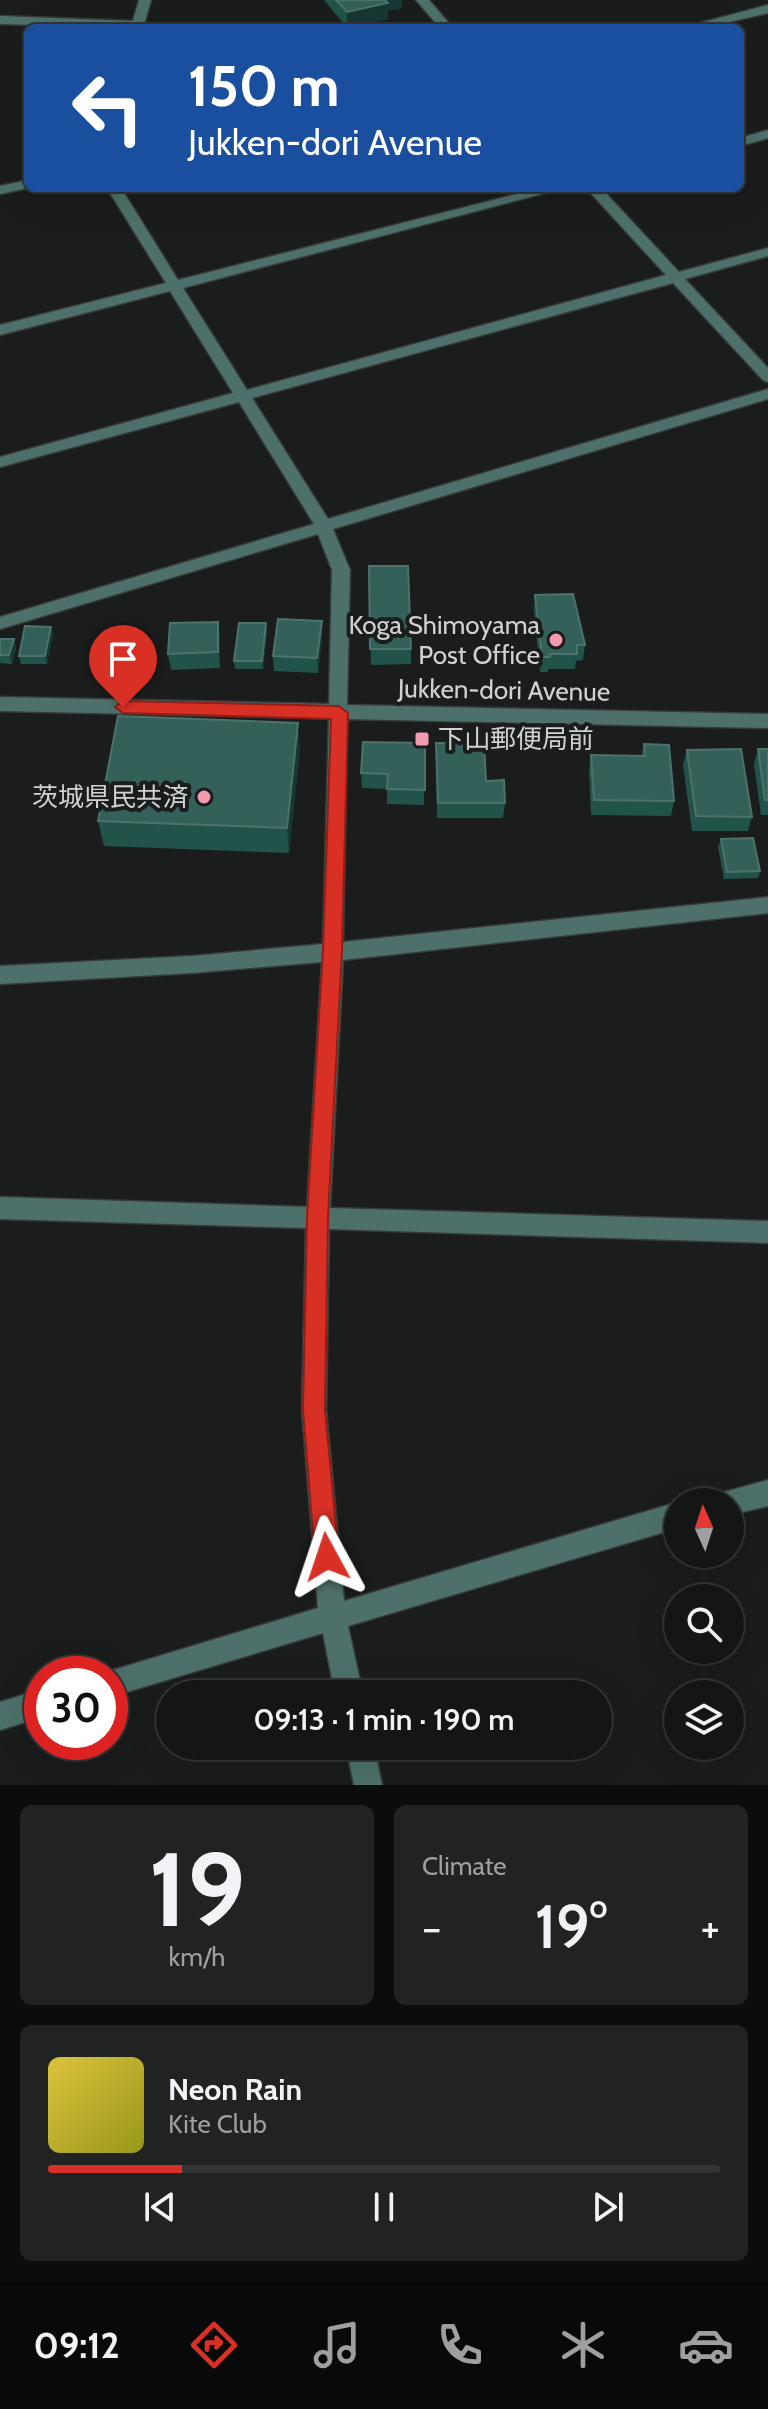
<!DOCTYPE html>
<html lang="en">
<head>
<meta charset="utf-8">
<style>
	body { margin:0; font-family:Cabin,"Noto Sans JP",sans-serif; background:#212323; color:#f1f3f6; height:100vh; display:flex; flex-direction:column; font-size:30px; white-space:nowrap }
	* { box-sizing:border-box; margin:0 }
	p { font-size:26px; color:#9d9fa1 }
	.icon { flex:none; width:44px; height:44px; fill:none; stroke:currentColor; stroke-width:2; stroke-linecap:round; stroke-linejoin:round }
	.map { position:relative; height:1785px; overflow:hidden }
	.details { display:flex; flex-direction:column; gap:20px; padding:20px; background:#0b0c0c; flex:1 }
	.details>* { flex:none }
	.banner { position:absolute; left:24px; top:24px; width:720px; height:168px; border-radius:12px; box-shadow:0 8px 32px #0002,0 0 0 2px #333535; background:#1a4fa0; color:#fff; overflow:hidden }
	.needle { width:52px; rotate:357deg }
	.controls { position:absolute; left:664px; top:1488px; display:grid; gap:16px }
	.controls a { display:grid; place-items:center; width:80px; height:80px; border-radius:50%; background:#141616; box-shadow:0 8px 32px #0002,0 0 0 2px #333535; font-size:40px }
	.speed { position:absolute; left:24px; top:1656px; display:flex; gap:16px; font-size:40px; font-weight:700; text-align:center }
	.speed>* { display:grid; place-content:center; width:104px; height:104px; border-radius:50%; background:#141616; box-shadow:0 8px 32px #0002,0 0 0 2px #333535; line-height:1 }
	.speed .limit { border:12px solid #d22; background:#fff; color:#111 }
	.pin { position:absolute; display:grid; place-items:center; width:68px; height:68px; color:#fff; margin:-82px -34px; border-radius:50% 50% 50% 0; rotate:-45deg; box-shadow:0 0 8px #0007 }
	.pin .icon { rotate:45deg }
	.me { position:absolute; width:88px; margin:-44px; rotate:355deg; stroke-linejoin:round; filter:drop-shadow(0 0 6px #0008) }
	.turn { display:flex; align-items:center; gap:28px; height:168px; padding:0 32px; font-size:36px }
	.turn .icon { width:104px; height:104px; stroke-width:2.5 }
	.turn b { display:block; font-size:56px; line-height:68px }
	.big { font-size:60px; font-weight:600; line-height:1.1 }
	.details .card { flex:1; display:flex; flex-direction:column; justify-content:center; gap:12px; min-width:0; padding:0 28px; border-radius:12px; background:#212323 }
	.details .dial { align-items:center; gap:0 }
	.dial b { font-size:104px; line-height:1 }
	.song { display:flex; align-items:center; gap:24px }
	.cover { width:96px; height:96px; border-radius:12px; background:linear-gradient(135deg,hsl(50 70% 55%),hsl(60 70% 35%)) }
	.played { height:8px; border-radius:4px; background:linear-gradient(90deg,#d93025 20%,#333535 20%) }
	.keys { display:flex; justify-content:space-around; direction:ltr }
	.heat { display:flex; justify-content:space-between; align-items:center; font-size:44px; direction:ltr }
	.details .tiles { flex:1; display:grid; gap:20px; grid-template-columns:1fr 1fr }
	.card:last-child { grid-column:span 2 }
	.trip { position:absolute; left:156px; top:1680px; width:456px; height:80px; border-radius:40px; background:#141616; box-shadow:0 8px 32px #0002,0 0 0 2px #333535; font-weight:600; line-height:80px; text-align:center }
	.menu { display:flex; height:128px; justify-content:space-around; align-items:center; background:#080909; color:#9d9fa1 }
	.menu .icon { width:56px; height:56px }
	.menu .on { color:#d93025 }
	.menu b { font-size:36px; color:#f1f3f6 }
	.map>svg:first-child { display:block }
	.lines { fill:none; stroke-linecap:round; stroke-linejoin:round }
	.minor-casing { stroke:#383a3a; stroke-width:3 }
	.minor { fill:#4d716a; fill-rule:evenodd }
	.wall { fill:#21534b }
	.shaded-wall { fill:#173733 }
	.building { fill:#34605a; stroke:#4c726c; stroke-width:2 }
	.route { fill:#d93025; stroke:#8d1f18; stroke-width:2 }
	.poi-dot { fill:#f19ab1; stroke:#1b1d1d; stroke-width:3 }
	.labels { text-anchor:middle; dominant-baseline:central; stroke-width:8; stroke-linejoin:round; paint-order:stroke }
	.poi-label { font-size:26px; fill:#d0d2d2; stroke:#1b1d1d; text-anchor:end }
	.street-label { font-size:26px; fill:#d0d2d2; stroke:#1b1d1d }
</style>
</head>
<body>
<div class="map">
<svg width="768" height="1785" viewBox="0 0 768 1785">
	<rect width="100%" height="100%" fill="#1b1d1d"/>
	<g class="lines">
		<defs>
			<path id="minor" d="M139 0H151L143 28 0 24V16L133 21Z
				M416 0H429L453 28H440Z
				M768 5V13L703 28H681Z
				M768 130V138L740 146V138Z
				M28 180V188L0 194V186Z
				M107 188H121L178 280 541 188H564L183 288 247 390 666 275 586 188H601L679 272 768 248V256L685 279 768 368V382L763 380 673 283 252 398 328 519 768 389V399L333 529 350 570 347 705 768 714V728L347 719 343 942 768 897V913L343 960 330 1208 768 1221V1243L329 1229 326 1410 344 1601 678 1502V1528L348 1626 363 1694H335L323 1633 110 1697V1674H100L318 1608 302 1410 306 1228 0 1219V1197L307 1207 322 962 192 973 0 984V966L192 956 323 944 329 718 0 711V697L329 704 332 570 318 534 0 629V617L314 524 239 402 0 467V457L233 393 170 291 0 335V325L166 283Z
				M768 1480V1506L730 1515V1502H717L721 1493Z
				M42 1689V1717L0 1730V1702Z
				M346 1746H374L382 1785H354Z"/>
		</defs>
		<!-- minor casing -->
		<use href="#minor" class="minor-casing"/>
		<!-- minor -->
		<use href="#minor" class="minor"/>
	</g>
	<!-- wall -->
	<path class="wall" d="M324 0H402V8L388 11V19L347 28Z
		M369 566 411 649V664L371 665Z
		M535 595 585 645 583 660 576 661 575 669H548V672H540L534 611Z
		M218 622 220 638V668L171 670 168 654Z
		M266 623 267 632 263 669H235L234 661Z
		M51 627 53 635 47 664H21L19 656Z
		M322 637 318 673 274 671 273 656Z
		M0 639H14L16 648 12 664 0 663Z
		M425 743 424 805 387 804V789L362 788 361 773Z
		M436 743 486 781 505 803 503 818H437Z
		M644 744 674 801 671 816 591 815 589 770 591 755 641 756Z
		M300 748 289 853 104 846 98 821Z
		M758 749H768V815H761L754 764Z
		M687 750 752 817 748 831H692L683 765Z
		M721 839 760 871 758 878 724 879 718 847Z"/>
	<!-- shaded-wall -->
	<path class="shaded-wall" d="M382 0H402V8L388 11V19L347 28V12Z
		M322 621V637L318 673 317 658Z
		M218 622 220 638V668L218 652Z
		M266 623 267 632 263 669 262 661Z
		M51 627 53 635 47 664 45 656Z
		M14 639 16 648 12 664 9 655Z
		M298 723 300 748 289 853 287 828Z"/>
	<!-- building -->
	<path class="building" d="M336 0H385L388 3 347 12Z
		M369 566H408L411 649H370Z
		M573 594 585 645H577V654H550V657H542L535 595Z
		M278 619 322 621 317 658 273 656Z
		M218 622V652L168 654 170 623Z
		M239 623H266L262 661H234Z
		M25 626 51 627 45 656H19Z
		M0 639H14L9 655H0Z
		M118 716 298 723 287 828 98 821Z
		M363 742 425 743V790L387 789 388 774 361 773Z
		M436 743H484L486 781 504 780 505 803H438Z
		M644 744 669 745 674 801 594 800 591 755 645 756Z
		M741 749 752 817 696 816 687 750Z
		M758 749H768V800H765Z
		M753 838 760 871 727 872 721 839Z"/>
	<!-- route -->
	<path class="route" d="M123 701 339 706 348 713 342 950 328 1217 325 1410 339 1557 336 1565 327 1569 319 1565 315 1557 303 1410 307 1217 323 950 331 719 123 713 115 707Z"/>
	<!-- markers -->
	<g class="poi-dot">
		<circle cx="556" cy="640" r="8"/>
		<rect x="414" y="731" width="16" height="16" rx="4"/>
		<circle cx="204" cy="797" r="8"/>
	</g>
	<g class="labels">
		<!-- poi labels -->
		<g class="poi-label">
			<text x="540" y="625">Koga Shimoyama<tspan x="540" dy="30">Post Office</tspan></text>
			<text x="438" y="739" text-anchor="start">下山郵便局前</text>
			<text x="188" y="797">茨城県民共済</text>
		</g>
		<!-- street labels -->
		<g class="street-label">
			<text transform="translate(504 690) rotate(1)">Jukken-dori Avenue</text>
		</g>
	</g>
</svg>
<div class="controls">
<a><svg class="needle" viewBox="-14 -14 28 28"><path d="M0-13l5 13h-10z" fill="#e53935"/><path d="M0 13l5-13h-10z" fill="#9d9fa1"/></svg></a>
<a><svg class="icon" aria-label="search" viewBox="0 0 24 24"><circle cx="10" cy="10" r="6"/><path d="M15 15l6 6"/></svg></a>
<a><svg class="icon" aria-label="layers" viewBox="0 0 24 24"><path d="M12 4l9 5-9 5-9-5zM3 14l9 5 9-5"/></svg></a>
</div>
<div class="speed"><div class="limit">30</div></div>
<div class="pin" style="left:123px;top:707px;background:#d93025"><svg class="icon" aria-label="arrive" viewBox="0 0 24 24"><path d="M6 21V4h12l-3 4 3 4H6"/></svg></div>
<svg class="me" style="left:327px;top:1557px" viewBox="-20 -20 40 40"><path d="M0-17L14 15 0 8-14 15z" fill="#d93025" stroke="#fff" stroke-width="4"/></svg>
<div class="trip">09:13 · 1 min · 190 m</div>
<div class="banner">
<div class="turn"><svg class="icon" aria-label="left" viewBox="0 0 24 24"><path d="M17 20v-9H6M10 6l-5 5 5 5"/></svg><div><b>150 m</b>Jukken-dori Avenue</div></div>
</div>
</div>
<section class="details">
<div class="tiles">
<div class="card dial"><b>19</b><p>km/h</p></div>
<div class="card"><p>Climate</p>
<div class="heat"><a>−</a><b class="big">19°</b><a>+</a></div>
</div>
<div class="card">
<div class="song"><i class="cover"></i><div><b>Neon Rain</b><p>Kite Club</p></div></div>
<div class="played"></div>
<div class="keys"><svg class="icon" aria-label="previous" viewBox="0 0 24 24"><path d="M18 5L8 12l10 7zM5 5v14"/></svg><svg class="icon" aria-label="pause" viewBox="0 0 24 24"><path d="M8 5v14M16 5v14"/></svg><svg class="icon" aria-label="next" viewBox="0 0 24 24"><path d="M6 5l10 7-10 7zM19 5v14"/></svg></div>
</div>
</div>
</section>
<nav class="menu">
<b>09:12</b>
<svg class="icon on" aria-label="directions" viewBox="0 0 24 24"><path d="M12 3l9 9-9 9-9-9zM9 14v-3h6M13 9l2 2-2 2"/></svg>
<svg class="icon" aria-label="music" viewBox="0 0 24 24"><path d="M9 18V5l10-2v13"/><circle cx="6" cy="18" r="3"/><circle cx="16" cy="16" r="3"/></svg>
<svg class="icon" aria-label="phone" viewBox="0 0 24 24"><path d="M5 4h4l2 5-3 2q2 4 5 5l2-3 5 2v4C11 20 4 13 5 4z"/></svg>
<svg class="icon" aria-label="climate" viewBox="0 0 24 24"><path d="M12 3v18M4 7l16 10M4 17L20 7"/></svg>
<svg class="icon" aria-label="car" viewBox="0 0 24 24"><path d="M5 17H2v-5l4-1 3-4h7l3 4 3 1v5h-3M9 17h6M6 11h13"/><circle cx="7" cy="17" r="2"/><circle cx="17" cy="17" r="2"/></svg>
</nav>
</body>
</html>
